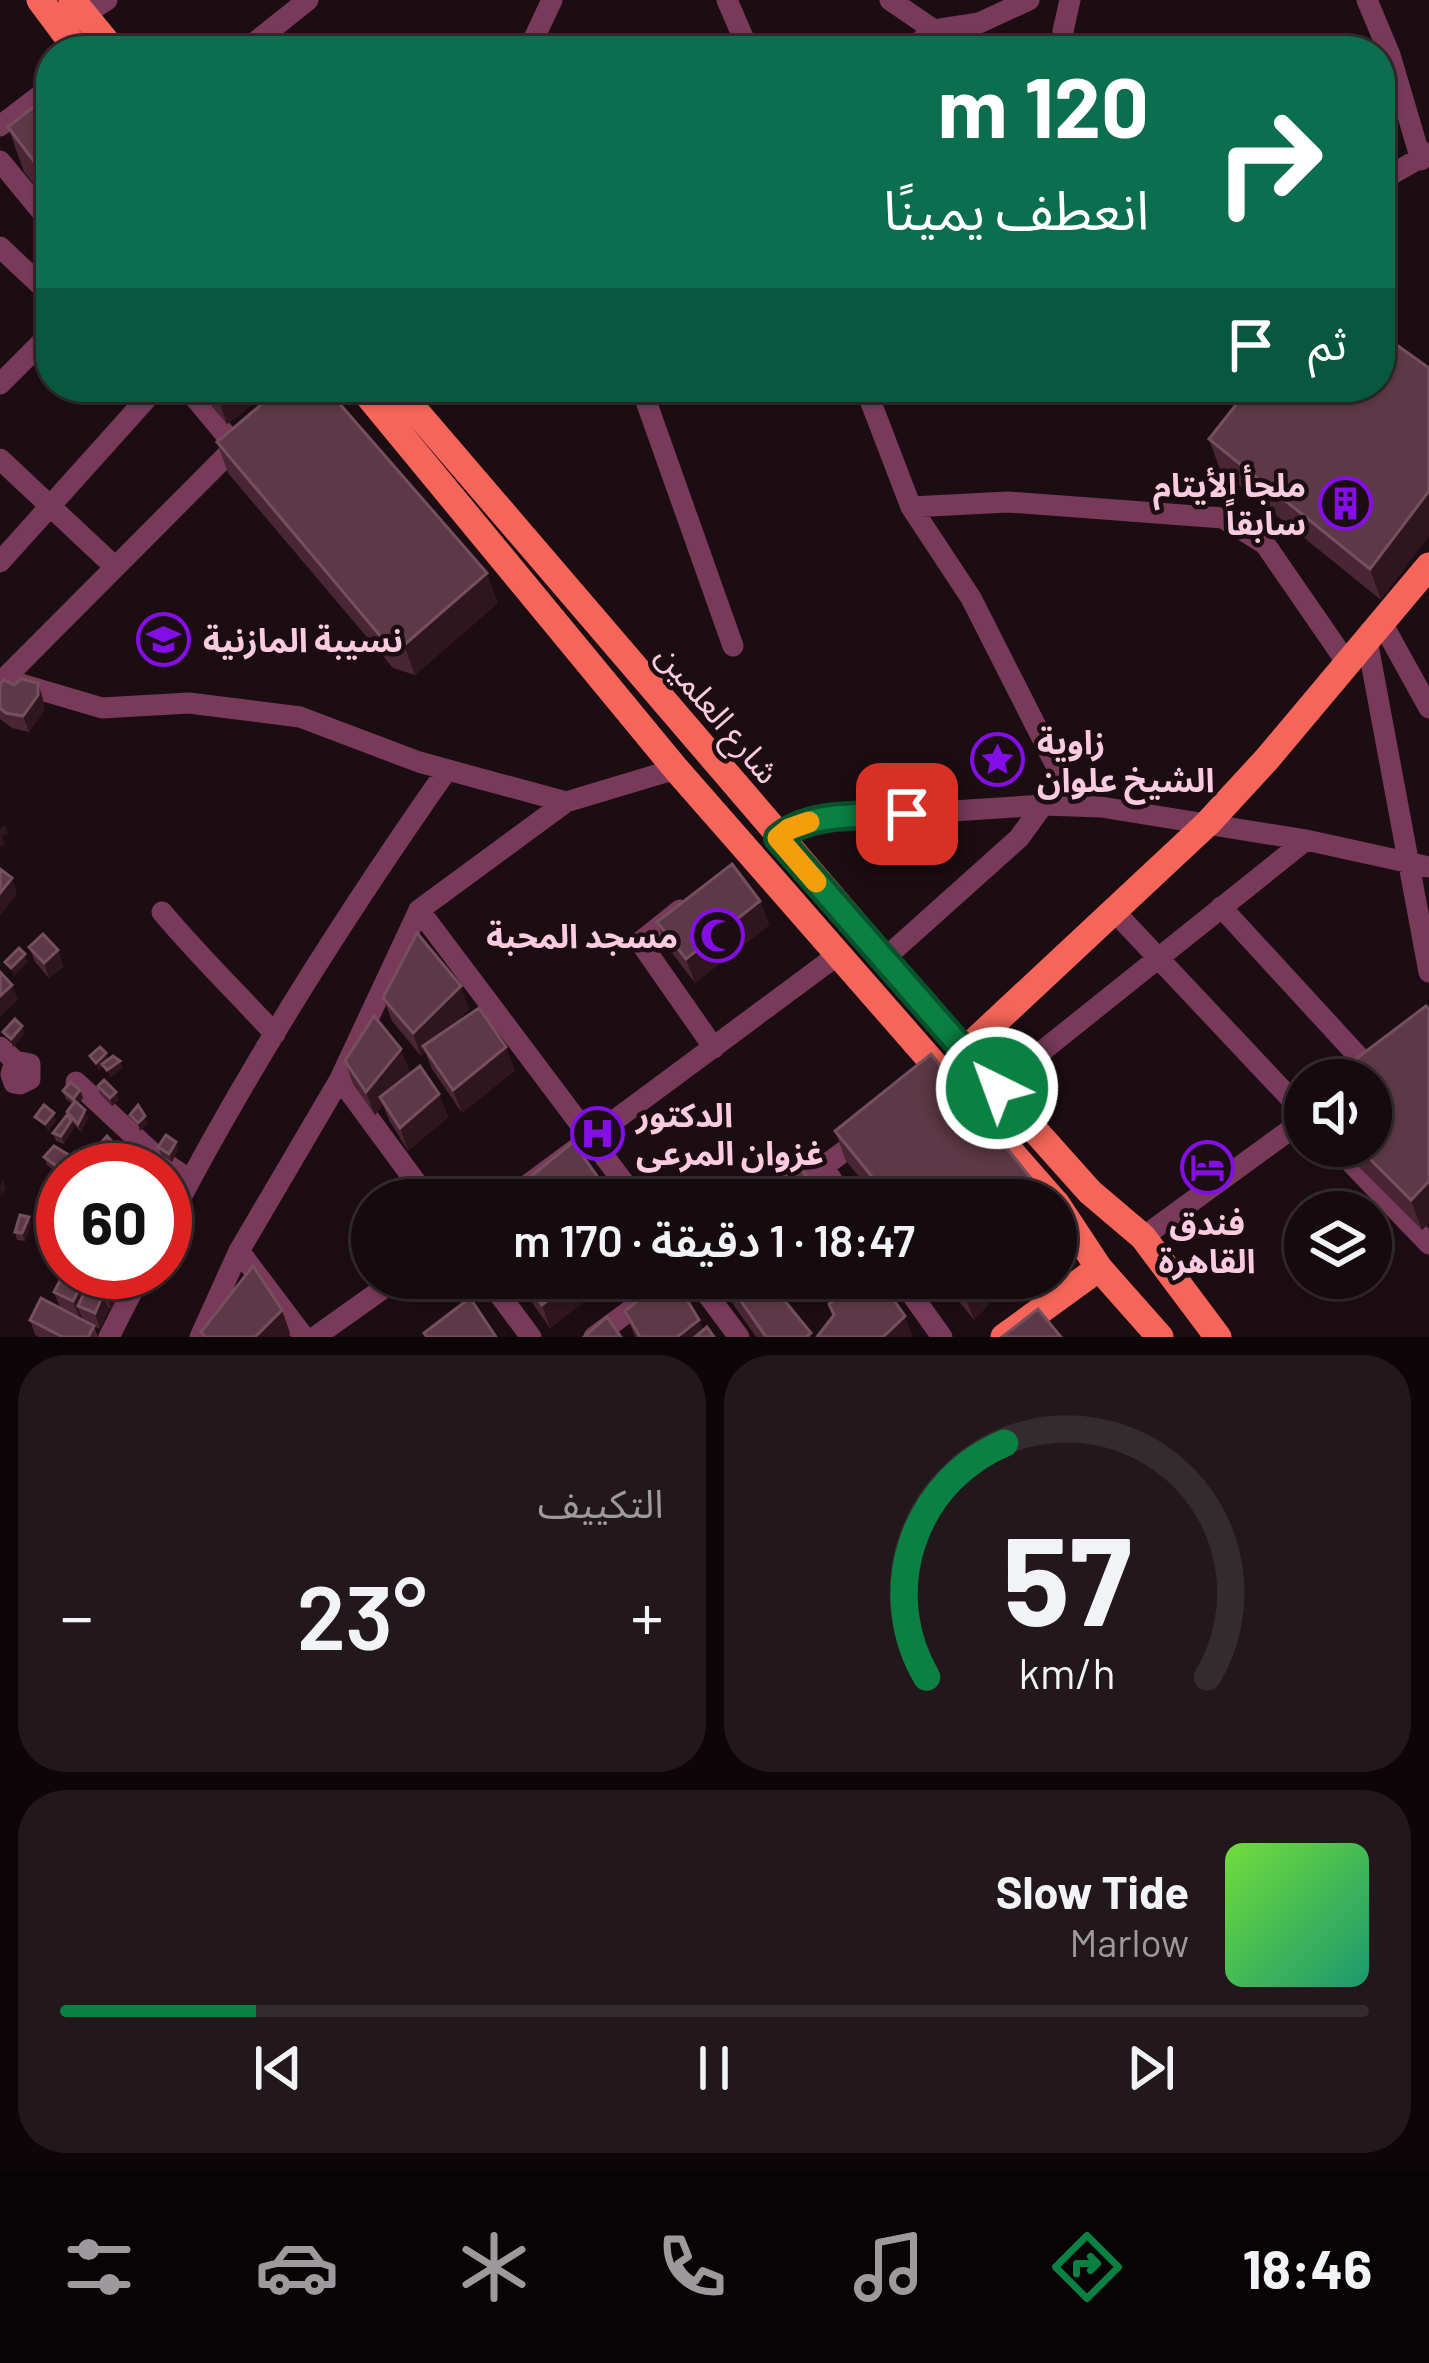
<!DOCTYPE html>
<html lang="ar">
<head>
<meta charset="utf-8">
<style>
	body { margin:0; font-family:Barlow,"Noto Sans Arabic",sans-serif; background:#22181c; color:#f1f3f6; direction:rtl; height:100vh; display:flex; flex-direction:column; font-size:45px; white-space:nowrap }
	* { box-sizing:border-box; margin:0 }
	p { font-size:39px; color:#9d9a9e }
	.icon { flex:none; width:66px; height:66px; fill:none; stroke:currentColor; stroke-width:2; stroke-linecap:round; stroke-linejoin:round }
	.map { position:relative; height:1337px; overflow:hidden; direction:ltr }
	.side { display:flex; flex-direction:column; gap:18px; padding:18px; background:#0c0608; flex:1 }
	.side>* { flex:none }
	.hud { position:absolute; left:36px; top:36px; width:1359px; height:366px; border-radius:48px; box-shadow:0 3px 9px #0004,0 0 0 3px #342b2e; direction:rtl; background:#0b6e4f; color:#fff; overflow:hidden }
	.buttons { position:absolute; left:1284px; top:1059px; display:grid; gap:24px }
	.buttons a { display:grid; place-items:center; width:108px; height:108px; border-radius:50%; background:#150a0e; box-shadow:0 3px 9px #0004,0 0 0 3px #342b2e; font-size:60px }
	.speed { position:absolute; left:36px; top:1143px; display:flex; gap:24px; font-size:60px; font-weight:700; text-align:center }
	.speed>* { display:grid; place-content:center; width:156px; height:156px; border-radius:50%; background:#150a0e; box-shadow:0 3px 9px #0004,0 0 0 3px #342b2e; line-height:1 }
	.speed .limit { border:18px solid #d22; background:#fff; color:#111 }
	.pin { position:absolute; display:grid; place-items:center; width:102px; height:102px; color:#fff; margin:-51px; border-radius:24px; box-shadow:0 6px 18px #0006 }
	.me { position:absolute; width:132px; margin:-66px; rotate:318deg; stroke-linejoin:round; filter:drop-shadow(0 0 9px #0008) }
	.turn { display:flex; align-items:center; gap:42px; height:252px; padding:0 48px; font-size:54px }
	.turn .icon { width:156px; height:156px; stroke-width:2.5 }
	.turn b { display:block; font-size:84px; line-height:102px }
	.then { display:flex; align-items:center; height:114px; padding:0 48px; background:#0003; gap:24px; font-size:45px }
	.big { font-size:90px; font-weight:600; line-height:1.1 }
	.side .card { flex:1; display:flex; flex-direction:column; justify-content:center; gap:18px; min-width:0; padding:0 42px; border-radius:48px; background:#22181c }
	.side .dial { align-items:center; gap:0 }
	.dial svg { height:312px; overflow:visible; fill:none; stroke:#342b2e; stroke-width:7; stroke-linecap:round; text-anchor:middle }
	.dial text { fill:#f1f3f6; stroke:none }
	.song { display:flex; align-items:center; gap:36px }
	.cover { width:144px; height:144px; border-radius:18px; background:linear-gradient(135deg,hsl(100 70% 55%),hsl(160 70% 35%)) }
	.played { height:12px; border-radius:6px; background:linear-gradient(90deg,#0b8043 15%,#342b2e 15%) }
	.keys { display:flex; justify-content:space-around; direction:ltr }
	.heat { display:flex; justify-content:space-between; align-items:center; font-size:66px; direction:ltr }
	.side .tiles { flex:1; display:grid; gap:18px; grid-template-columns:1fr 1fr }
	.card:last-child { grid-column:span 2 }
	.trip { position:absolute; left:351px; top:1179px; width:726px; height:120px; border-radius:60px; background:#150a0e; box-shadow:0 3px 9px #0004,0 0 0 3px #342b2e; font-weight:600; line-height:120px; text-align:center; direction:rtl }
	.tabs { display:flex; height:192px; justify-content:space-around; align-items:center; background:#080406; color:#9d9a9e }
	.tabs .icon { width:84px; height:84px }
	.tabs .current { color:#0b8043 }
	.tabs b { font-size:54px; color:#f1f3f6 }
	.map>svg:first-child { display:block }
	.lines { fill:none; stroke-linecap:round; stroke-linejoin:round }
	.minor { stroke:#793a5a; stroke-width:21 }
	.major { stroke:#f56559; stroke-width:27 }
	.wall { fill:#492633 }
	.shaded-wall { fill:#2f151e }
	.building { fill:#5d3846; stroke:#764f5e; stroke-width:3 }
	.route-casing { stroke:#07532c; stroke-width:30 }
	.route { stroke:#0b8043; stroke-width:21 }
	.slow { stroke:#f59e0b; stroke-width:21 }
	.labels { text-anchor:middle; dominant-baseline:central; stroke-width:9; stroke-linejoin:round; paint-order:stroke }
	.poi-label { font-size:33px; font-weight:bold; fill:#fccbe0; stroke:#1c0d13; text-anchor:start }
	.street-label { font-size:33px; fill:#fccbe0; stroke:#1c0d13 }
</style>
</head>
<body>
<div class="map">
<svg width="1429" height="1337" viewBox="0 0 1429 1337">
	<rect width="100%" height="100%" fill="#1c0d13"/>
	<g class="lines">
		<!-- minor -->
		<path class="minor" d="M727 0 749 51
			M890 0 934 30
			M1367 0 1390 55 1421 160
			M84 15 107 0
			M244 51 308 0
			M528 51 552 0
			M908 51 934 30 979 23 1029 0
			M1064 51 1063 31 1070 0
			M0 126 51 87
			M0 161 51 223
			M1380 181 1429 153
			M0 247 51 295
			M0 384 51 333
			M186 387 235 446
			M641 387 733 646
			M865 387 911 507 971 598 1076 805
			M0 459 115 567
			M911 507 1008 502 1223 518 1265 544 1347 663
			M0 562 157 387
			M1382 623 1429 708
			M1367 640 1429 972
			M4 679 102 708 189 703 300 717 419 762 566 802 676 769
			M0 683 242 440
			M778 838 789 829 816 820 1043 805 1101 807 1306 840 1429 867
			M1221 907 1369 1068
			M419 910 637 1200
			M680 910 640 942 714 1048
			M1114 911 1305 1114
			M162 912C198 955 237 993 275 1034
			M884 959 1019 838 1043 805
			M0 1047 15 1061 30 1064V1079L20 1084 14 1083 11 1074 15 1061
			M340 1079 429 1200
			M76 1082 159 1159 190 1180
			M996 1088 1306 840
			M1335 1146 1429 1244
			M823 1167 846 1200
			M507 1200 839 954
			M778 1200 862 1138
			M165 1228C247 1069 344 917 447 770
			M1143 1237 1305 1119
			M239 1251 304 1337
			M487 1278 531 1337
			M695 1278 739 1337
			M900 1278 942 1337
			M109 1337 142 1272
			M200 1337 239 1251 340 1079 419 910 566 802
			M315 1337 398 1278
			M594 1337 674 1278"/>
		<!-- major -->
		<path class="major" d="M40 0 78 51
			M72 0 114 51
			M361 387 676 769 1053 1200
			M395 387 964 1051 1090 1192 1143 1237 1218 1337
			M964 1051 1208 823 1267 759 1429 566
			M1056 1203 1099 1268 1160 1337
			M1004 1337 1099 1268"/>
	</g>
	<!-- wall -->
	<path class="wall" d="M51 93V206L24 172 8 127Z
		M195 387H275L227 424Z
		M1380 387 1381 600 1220 470 1209 439Z
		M217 442 498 603 415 675 393 668 228 473Z
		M0 684 43 699 44 711 29 732 12 728 0 719Z
		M760 901 769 925 695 983 666 945 657 922Z
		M29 947 64 966 49 978 35 962Z
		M383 998 469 1009 450 1028 515 1070 462 1113 432 1069 425 1052 421 1056 392 1021Z
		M1429 1009V1223L1422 1230 1338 1146H1371Z
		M345 1061 410 1072 406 1077 439 1094 448 1117 408 1151 389 1120 383 1105 375 1115 353 1084Z
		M98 1086 119 1100 112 1106 100 1094Z
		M80 1090 83 1098 78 1104 85 1110 88 1118 81 1132 71 1121 74 1128 64 1144 56 1141 53 1133 69 1117 67 1112 73 1104 66 1099 63 1091Z
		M835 1131 1034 1182 1041 1200H878L846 1161Z
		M176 1142 178 1149 172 1162 161 1155 158 1147Z
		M120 1150 122 1158 109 1170 97 1158 94 1151Z
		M69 1155 72 1162 61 1175 47 1165 44 1157Z
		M528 1179 608 1197 612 1200H535Z
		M29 1217 31 1225 25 1241 17 1240 15 1232Z
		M130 1276 111 1309 108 1307 109 1310 100 1329 94 1326 98 1337H39L35 1335 30 1320H83L80 1313 79 1317 60 1308 54 1292 83 1282 85 1289 84 1282Z
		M519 1278H583L590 1297 550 1328 524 1291Z
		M715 1278H787L774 1288 812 1337H756Z
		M940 1278H1013L974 1320Z
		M625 1311 699 1320 703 1330 714 1337H635Z"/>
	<!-- shaded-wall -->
	<path class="shaded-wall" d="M51 152V204L36 164Z
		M214 387H275L227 424Z
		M1429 491V536L1381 600 1370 569Z
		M487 573 498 603 415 675 404 645Z
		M38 683 43 699 44 711 29 732 23 716Z
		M5 825 8 833 2 836 5 844 0 847V828Z
		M12 878 17 894 0 916V893Z
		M760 901 769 925 695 983 686 959Z
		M58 950 64 966 49 978 44 963Z
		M25 954 28 962 14 976 11 968Z
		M12 985 18 1000 0 1017V996Z
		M461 986 469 1009 426 1051 423 1046 425 1052 421 1056 413 1033Z
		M22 1026 25 1034 13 1047 11 1039Z
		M506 1047 515 1070 462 1113 453 1090Z
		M401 1049 410 1072 384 1104 380 1097 383 1105 375 1115 366 1092Z
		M106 1053 109 1061 99 1071 96 1063Z
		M120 1061 123 1068 110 1078 107 1070Z
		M80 1090 83 1098 76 1107 73 1099Z
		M116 1092 119 1100 112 1106 110 1098Z
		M439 1094 448 1117 408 1151 400 1128Z
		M85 1110 88 1118 81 1132 78 1124Z
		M54 1113 56 1121 48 1132 45 1124Z
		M145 1116 148 1124 140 1131 138 1123Z
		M71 1121 74 1128 64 1144 61 1136Z
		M176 1142 178 1149 172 1162 169 1154Z
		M120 1150 122 1158 109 1170 106 1162Z
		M69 1155 72 1162 61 1175 58 1167Z
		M3 1180 6 1188 1 1196 0 1185Z
		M1429 1181V1223L1422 1230 1411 1200Z
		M1034 1182 1041 1200H1031Z
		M604 1186 609 1200H584Z
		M29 1217 31 1225 25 1241 22 1233Z
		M118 1272H129L130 1276 111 1309 106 1294Z
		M577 1278H583L590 1297 550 1328 542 1305Z
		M597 1278H617L602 1290Z
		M760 1278H787L766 1294Z
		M800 1278H817L804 1288Z
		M974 1278H1013L974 1320 963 1290Z
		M83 1282 88 1297 78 1306 80 1313 79 1317 73 1301Z
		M103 1295 109 1310 100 1329 95 1313Z
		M282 1310 290 1333 287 1337H255Z
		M905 1316 913 1337H883Z
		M699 1320 706 1337H677Z"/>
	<!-- building -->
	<path class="building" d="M51 93V152L36 164 8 127Z
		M1380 333 1429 368V491L1370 569 1209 439 1250 387H1380Z
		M282 387H325L487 573 404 645 382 638 217 442Z
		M21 679 38 683V695L23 716 6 713 0 708V684L4 680 14 685Z
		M732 864 760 901 686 959 657 922Z
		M0 869 12 878 0 893Z
		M417 933 461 986 413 1033 383 998Z
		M43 934 58 950 44 963 29 947Z
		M19 948 25 954 11 968 5 962Z
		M0 972 12 985 0 996Z
		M1426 1006 1429 1009V1181L1411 1200 1357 1146H1371V1080H1328Z
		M479 1008 506 1047 453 1090 423 1046Z
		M374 1016 401 1049 366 1092 345 1061Z
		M15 1019 22 1026 11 1039 3 1032Z
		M100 1047 106 1053 96 1063 90 1056Z
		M931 1054 1034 1182 1031 1200H891L835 1131Z
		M113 1056 120 1061 107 1070 102 1064Z
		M420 1066 439 1094 400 1128 380 1097Z
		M104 1080 116 1092 110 1098 98 1086Z
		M70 1082 80 1090 73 1099 63 1091Z
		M75 1101 85 1110 78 1124 67 1112Z
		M44 1105 54 1113 45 1124 35 1117Z
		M138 1105 145 1116 138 1123 130 1115Z
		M67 1115 71 1121 61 1136 53 1133Z
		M166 1135 176 1142 169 1154 158 1147Z
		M107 1136 120 1150 106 1162 94 1151Z
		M573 1142 604 1186 584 1200H543L528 1179Z
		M54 1146 69 1155 58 1167 44 1157Z
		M797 1164 825 1200H751Z
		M63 1185V1200L61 1202 53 1197Z
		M517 1191 523 1200H503Z
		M20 1215 29 1217 22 1233 15 1232Z
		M253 1266 282 1310 255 1337H205L201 1332Z
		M90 1272H118L106 1294 84 1282Z
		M64 1273 83 1282 73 1301 54 1292Z
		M522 1278H577L542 1305Z
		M665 1278H674L699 1320 677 1337H640L625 1311Z
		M725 1278H766L811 1333 806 1337H766Z
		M868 1278H878L905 1316 883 1337H817L834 1315 829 1304Z
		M954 1278H974L963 1290Z
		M87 1287 103 1295 95 1313 78 1306Z
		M41 1298 94 1326 88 1337H63L30 1320Z
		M470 1298 496 1337H427L424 1333Z
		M1038 1309 1061 1337H1002Z
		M607 1317 621 1337H584Z
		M707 1327 714 1337H695Z"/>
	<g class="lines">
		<defs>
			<path id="route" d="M907 814C866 817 810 810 778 838L997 1088"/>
		</defs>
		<!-- route casing -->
		<use href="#route" class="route-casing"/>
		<!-- route -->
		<use href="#route" class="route"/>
		<!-- slow -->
		<path class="slow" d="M809 822 789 829 778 838 816 882"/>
	</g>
	<!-- icons -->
	<defs>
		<symbol id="building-ring" viewBox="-11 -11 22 22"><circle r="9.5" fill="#1c0d13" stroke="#850de6" stroke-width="1.5"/><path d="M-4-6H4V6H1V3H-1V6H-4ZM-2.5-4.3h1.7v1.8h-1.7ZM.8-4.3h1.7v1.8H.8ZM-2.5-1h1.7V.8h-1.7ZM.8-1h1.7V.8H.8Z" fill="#850de6"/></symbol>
		<symbol id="school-ring" viewBox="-11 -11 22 22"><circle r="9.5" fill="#1c0d13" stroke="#850de6" stroke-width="1.5"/><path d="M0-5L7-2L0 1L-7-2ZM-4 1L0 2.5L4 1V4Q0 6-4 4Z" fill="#850de6"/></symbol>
		<symbol id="sight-ring" viewBox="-11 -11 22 22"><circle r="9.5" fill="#1c0d13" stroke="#850de6" stroke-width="1.5"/><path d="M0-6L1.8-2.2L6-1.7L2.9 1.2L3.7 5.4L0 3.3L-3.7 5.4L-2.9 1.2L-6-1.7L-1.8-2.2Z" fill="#850de6"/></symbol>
		<symbol id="mosque-ring" viewBox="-11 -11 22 22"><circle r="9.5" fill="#1c0d13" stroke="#850de6" stroke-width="1.5"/><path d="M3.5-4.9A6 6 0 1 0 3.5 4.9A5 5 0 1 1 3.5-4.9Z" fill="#850de6"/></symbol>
		<symbol id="hospital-ring" viewBox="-11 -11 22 22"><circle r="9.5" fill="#1c0d13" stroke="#850de6" stroke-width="1.5"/><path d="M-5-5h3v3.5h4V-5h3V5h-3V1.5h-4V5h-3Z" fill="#850de6"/></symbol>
		<symbol id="hotel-ring" viewBox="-11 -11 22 22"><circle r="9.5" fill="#1c0d13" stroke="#850de6" stroke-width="1.5"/><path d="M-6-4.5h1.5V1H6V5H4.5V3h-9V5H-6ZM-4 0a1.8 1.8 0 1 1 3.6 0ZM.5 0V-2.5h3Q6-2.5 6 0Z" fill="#850de6"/></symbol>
	</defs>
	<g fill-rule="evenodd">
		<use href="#building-ring" x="1316" y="474" width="59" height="59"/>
		<use href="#school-ring" x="134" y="610" width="59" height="59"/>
		<use href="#sight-ring" x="968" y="730" width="59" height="59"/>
		<use href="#mosque-ring" x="688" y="906" width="59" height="59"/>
		<use href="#hospital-ring" x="568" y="1104" width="59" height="59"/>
		<use href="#hotel-ring" x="1178" y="1138" width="59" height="59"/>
	</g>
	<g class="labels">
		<!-- poi labels -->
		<g class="poi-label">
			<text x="1306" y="484" text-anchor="end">ملجأ الأيتام<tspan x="1306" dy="38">سابقاً</tspan></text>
			<text x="203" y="639">نسيبة المازنية</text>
			<text x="1037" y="741">زاوية<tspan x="1037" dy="38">الشيخ علوان</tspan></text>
			<text x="678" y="935" text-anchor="end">مسجد المحبة</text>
			<text x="636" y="1114">الدكتور<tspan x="636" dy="38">غزوان المرعي</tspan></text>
			<text x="1207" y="1222" text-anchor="middle">فندق<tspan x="1207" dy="38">القاهرة</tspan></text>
		</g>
		<!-- street labels -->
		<g class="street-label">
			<text transform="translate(719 713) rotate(50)">شارع العلمين</text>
		</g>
	</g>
</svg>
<div class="buttons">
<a><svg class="icon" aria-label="sound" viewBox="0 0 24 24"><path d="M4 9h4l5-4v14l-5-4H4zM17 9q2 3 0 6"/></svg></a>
<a><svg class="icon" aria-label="layers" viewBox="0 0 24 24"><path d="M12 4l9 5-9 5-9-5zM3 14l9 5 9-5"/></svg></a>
</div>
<div class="speed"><div class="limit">60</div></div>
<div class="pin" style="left:907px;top:814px;background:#d93025"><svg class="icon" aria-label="arrive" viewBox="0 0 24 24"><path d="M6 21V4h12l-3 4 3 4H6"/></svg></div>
<svg class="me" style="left:997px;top:1088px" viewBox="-20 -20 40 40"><circle r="17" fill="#0b8043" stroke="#fff" stroke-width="3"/><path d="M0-11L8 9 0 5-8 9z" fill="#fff"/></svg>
<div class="trip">18:47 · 1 دقيقة · 170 m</div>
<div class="hud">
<div class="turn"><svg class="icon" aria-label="right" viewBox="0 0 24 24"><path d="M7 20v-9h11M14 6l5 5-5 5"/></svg><div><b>120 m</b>انعطف يمينًا</div></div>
<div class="then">ثم<svg class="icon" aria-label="arrive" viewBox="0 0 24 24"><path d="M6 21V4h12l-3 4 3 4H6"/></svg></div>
</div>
</div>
<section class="side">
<div class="tiles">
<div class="card dial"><svg viewBox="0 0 100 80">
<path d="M14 69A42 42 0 1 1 86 69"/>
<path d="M14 69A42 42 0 0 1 34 9" stroke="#0b8043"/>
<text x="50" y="56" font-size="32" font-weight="700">57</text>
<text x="50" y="72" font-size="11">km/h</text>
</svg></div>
<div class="card"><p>التكييف</p>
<div class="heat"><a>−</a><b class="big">23°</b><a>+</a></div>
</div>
<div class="card">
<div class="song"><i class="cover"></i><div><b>Slow Tide</b><p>Marlow</p></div></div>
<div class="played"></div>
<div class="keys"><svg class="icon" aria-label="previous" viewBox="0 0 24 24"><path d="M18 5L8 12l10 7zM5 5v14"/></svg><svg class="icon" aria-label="pause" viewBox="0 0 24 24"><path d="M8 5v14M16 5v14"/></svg><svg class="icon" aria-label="next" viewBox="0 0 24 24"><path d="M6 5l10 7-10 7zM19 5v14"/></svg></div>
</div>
</div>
</section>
<nav class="tabs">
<b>18:46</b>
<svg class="icon current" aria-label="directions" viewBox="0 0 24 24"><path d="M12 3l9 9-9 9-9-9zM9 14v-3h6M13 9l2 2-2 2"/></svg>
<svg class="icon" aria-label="music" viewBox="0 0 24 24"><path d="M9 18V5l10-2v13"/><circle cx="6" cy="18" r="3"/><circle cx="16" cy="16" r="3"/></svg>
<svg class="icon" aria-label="phone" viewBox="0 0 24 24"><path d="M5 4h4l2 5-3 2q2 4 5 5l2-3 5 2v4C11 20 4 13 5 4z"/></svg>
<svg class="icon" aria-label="climate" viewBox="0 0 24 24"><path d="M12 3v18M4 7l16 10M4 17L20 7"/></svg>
<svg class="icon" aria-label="car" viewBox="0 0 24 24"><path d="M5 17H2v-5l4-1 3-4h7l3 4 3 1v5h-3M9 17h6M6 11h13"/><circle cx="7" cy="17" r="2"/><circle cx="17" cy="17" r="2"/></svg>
<svg class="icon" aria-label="filters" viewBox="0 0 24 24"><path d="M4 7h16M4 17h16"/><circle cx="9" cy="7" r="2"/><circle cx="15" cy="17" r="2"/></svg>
</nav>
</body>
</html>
